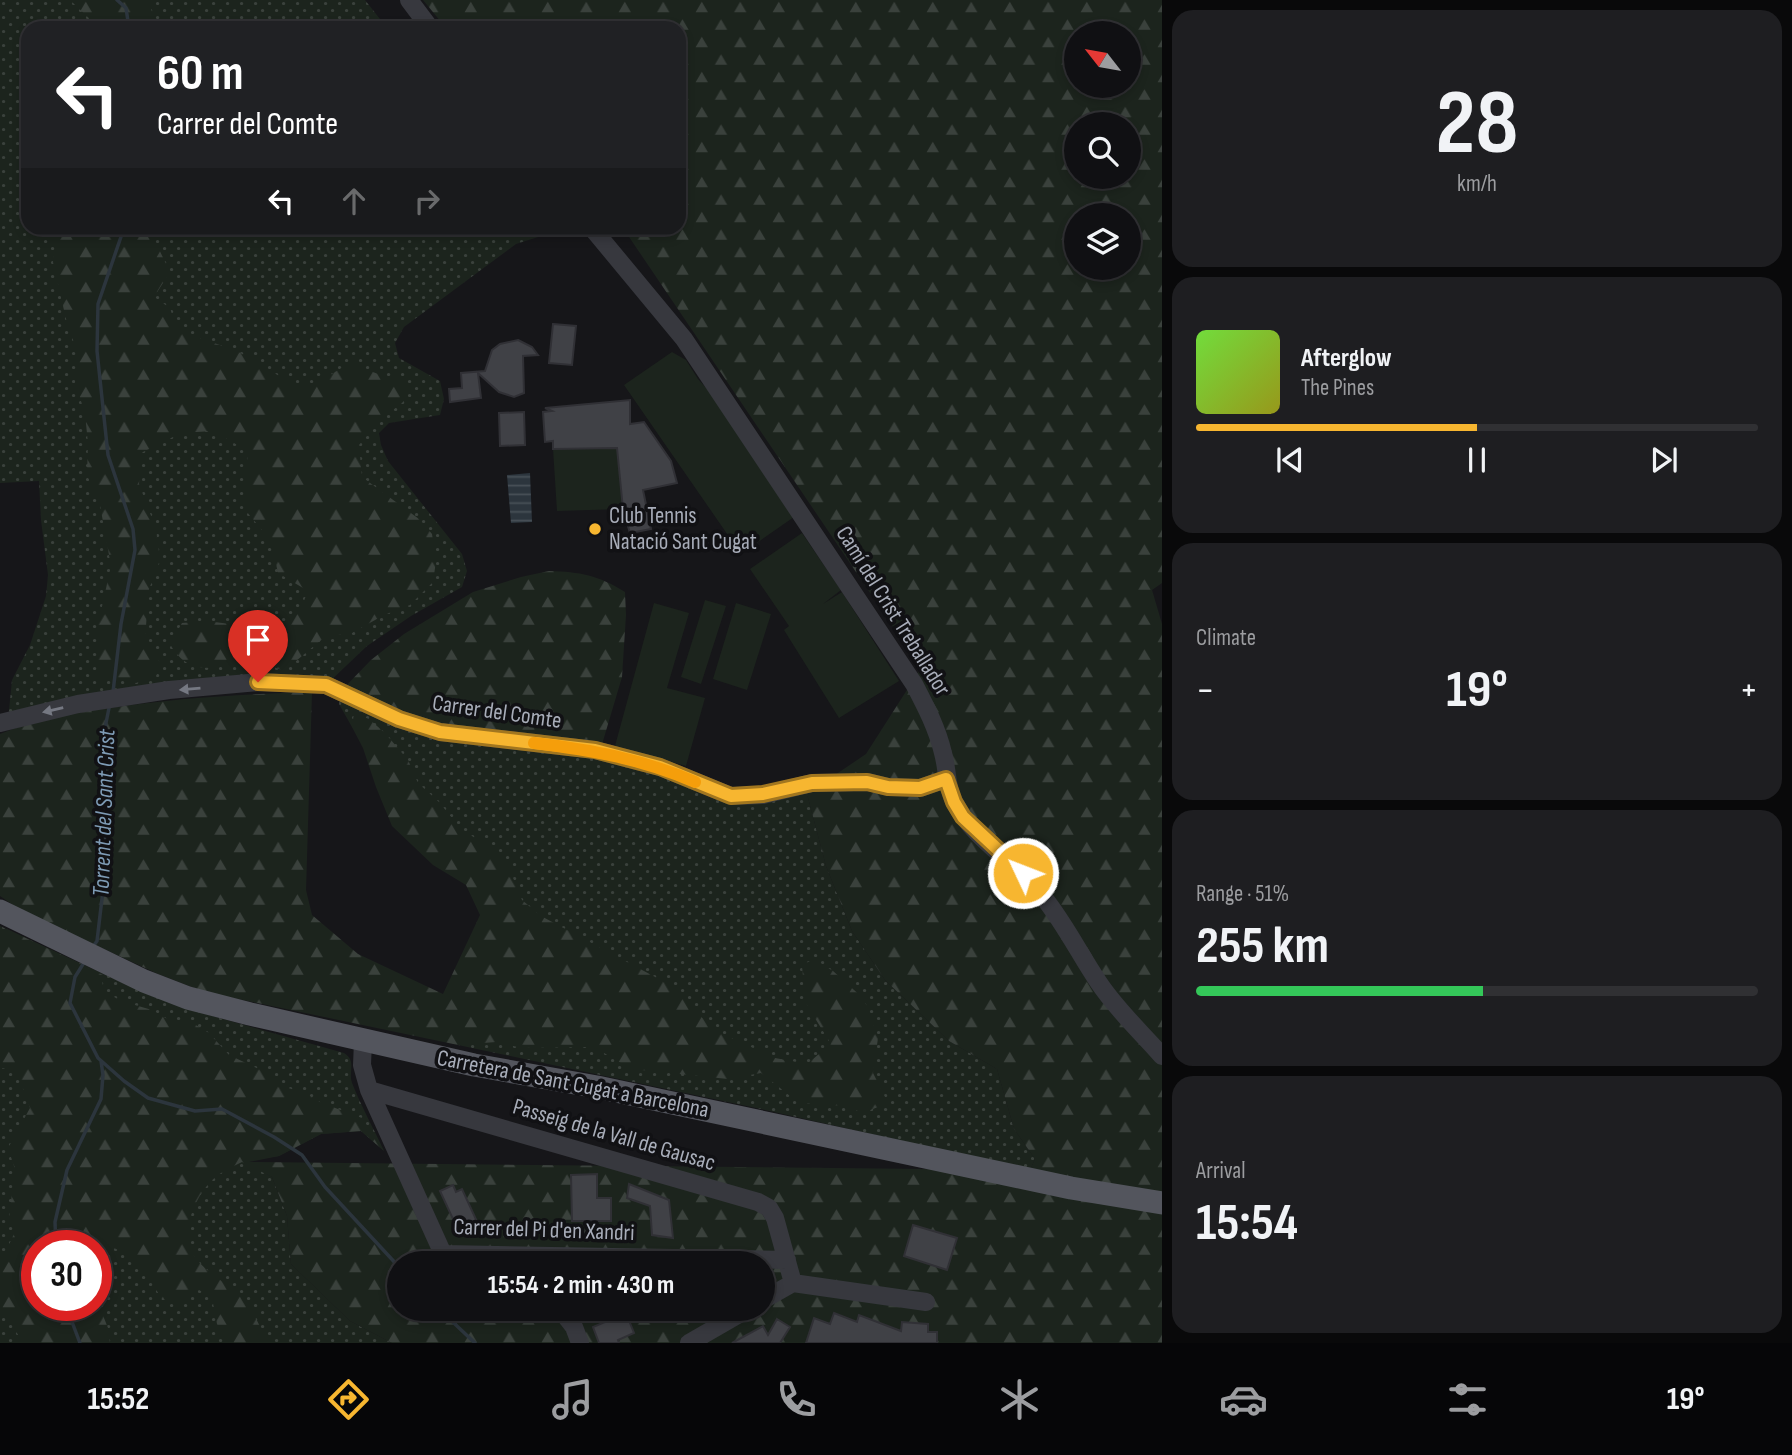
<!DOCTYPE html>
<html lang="en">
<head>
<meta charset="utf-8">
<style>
	body { margin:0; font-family:"Sofia Sans Condensed",sans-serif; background:#1e1e21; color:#f1f3f6; height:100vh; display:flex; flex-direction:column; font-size:26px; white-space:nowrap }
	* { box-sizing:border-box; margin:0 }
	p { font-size:23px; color:#9c9da0 }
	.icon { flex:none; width:38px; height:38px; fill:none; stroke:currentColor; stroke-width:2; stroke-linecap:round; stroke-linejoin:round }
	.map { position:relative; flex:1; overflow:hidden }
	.side { display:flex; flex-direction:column; gap:10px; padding:10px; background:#09090a; width:630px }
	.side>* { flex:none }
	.top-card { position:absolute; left:21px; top:21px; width:665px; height:214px; border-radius:21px; box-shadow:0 4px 10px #0003,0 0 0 2px #303033; background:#202124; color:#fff; overflow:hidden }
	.needle { width:46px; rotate:301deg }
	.fabs { position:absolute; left:1064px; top:21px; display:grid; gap:14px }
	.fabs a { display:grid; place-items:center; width:77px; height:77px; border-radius:50%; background:#101013; box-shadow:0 4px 10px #0003,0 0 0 2px #303033; font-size:35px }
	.speed { position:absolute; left:21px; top:1230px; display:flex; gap:14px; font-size:35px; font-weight:700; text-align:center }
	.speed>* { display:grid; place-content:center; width:91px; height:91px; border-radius:50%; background:#101013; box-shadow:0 4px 10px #0003,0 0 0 2px #303033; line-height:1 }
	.speed .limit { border:10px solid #d22; background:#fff; color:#111 }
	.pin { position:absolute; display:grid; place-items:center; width:60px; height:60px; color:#fff; margin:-72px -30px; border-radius:50% 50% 50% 0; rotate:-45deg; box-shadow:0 0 7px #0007 }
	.pin .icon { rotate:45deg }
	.me { position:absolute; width:77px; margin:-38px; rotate:313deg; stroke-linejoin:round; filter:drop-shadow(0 0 5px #0008) }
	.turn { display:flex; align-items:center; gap:24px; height:147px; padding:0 21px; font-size:32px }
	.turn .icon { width:91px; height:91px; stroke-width:2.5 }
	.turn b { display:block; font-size:49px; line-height:60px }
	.lanes { display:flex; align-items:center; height:66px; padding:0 21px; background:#0003; justify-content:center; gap:35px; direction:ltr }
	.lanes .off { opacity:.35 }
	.big { font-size:52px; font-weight:700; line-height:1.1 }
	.side .tile { flex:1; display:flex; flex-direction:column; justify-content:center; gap:10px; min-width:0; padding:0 24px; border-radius:21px; background:#1e1e21 }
	.side .dial { align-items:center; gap:0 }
	.dial b { font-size:91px; line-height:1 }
	.song { display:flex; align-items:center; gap:21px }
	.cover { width:84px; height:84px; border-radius:10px; background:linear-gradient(135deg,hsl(100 70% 55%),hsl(60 70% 35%)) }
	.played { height:7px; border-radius:4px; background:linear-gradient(90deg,#f7b630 50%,#303033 50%) }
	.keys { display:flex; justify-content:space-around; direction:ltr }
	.heat { display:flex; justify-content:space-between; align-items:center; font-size:38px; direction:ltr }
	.charge { height:10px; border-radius:5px; background:linear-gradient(90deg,#34c759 51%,#303033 0) }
	.trip { position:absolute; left:387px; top:1251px; width:388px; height:70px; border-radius:35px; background:#101013; box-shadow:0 4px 10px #0003,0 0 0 2px #303033; font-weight:700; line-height:70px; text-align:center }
	.dock { display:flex; height:112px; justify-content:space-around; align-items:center; background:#060608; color:#9c9da0 }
	.dock .icon { width:49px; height:49px }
	.dock .on { color:#f7b630 }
	.dock b { font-size:32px; color:#f1f3f6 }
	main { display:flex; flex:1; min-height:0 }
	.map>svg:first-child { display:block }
	.grass { fill:url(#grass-dots); fill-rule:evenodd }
	.forest { fill:url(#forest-firs); fill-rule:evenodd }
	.pitch { fill:#1c241d }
	.water { fill:url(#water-rules) }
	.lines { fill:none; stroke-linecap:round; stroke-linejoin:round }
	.stream { stroke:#2c353d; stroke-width:3.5 }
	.building { fill:#404146; stroke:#303035; stroke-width:2 }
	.minor { stroke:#37383e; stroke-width:18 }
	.major { stroke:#53555d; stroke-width:23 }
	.oneway { fill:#757882 }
	.route-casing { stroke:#a1761f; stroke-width:18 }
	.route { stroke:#f7b630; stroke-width:12 }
	.slow { stroke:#f59e0b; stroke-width:12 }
	.poi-dot { fill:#f7b630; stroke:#111114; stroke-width:2.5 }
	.labels { text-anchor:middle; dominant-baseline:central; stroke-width:7; stroke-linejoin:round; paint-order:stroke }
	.poi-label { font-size:23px; fill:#a8adb9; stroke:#111114; text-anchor:start }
	.street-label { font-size:23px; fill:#a8adb9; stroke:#111114 }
	.water-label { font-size:24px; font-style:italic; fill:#7e9bb5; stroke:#111114 }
</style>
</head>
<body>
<main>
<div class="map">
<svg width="1162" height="1343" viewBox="0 0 1162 1343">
	<defs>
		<pattern id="grass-dots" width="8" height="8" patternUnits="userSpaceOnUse" patternTransform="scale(1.75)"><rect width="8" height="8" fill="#1c241d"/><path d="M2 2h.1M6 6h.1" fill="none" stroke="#3a413c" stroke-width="1.8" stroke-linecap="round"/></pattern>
		<pattern id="forest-firs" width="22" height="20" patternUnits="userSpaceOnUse" patternTransform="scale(1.75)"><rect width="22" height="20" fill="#1c241d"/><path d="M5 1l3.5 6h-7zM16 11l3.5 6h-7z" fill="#3a413c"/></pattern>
		<pattern id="water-rules" width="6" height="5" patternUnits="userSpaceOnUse" patternTransform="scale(1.75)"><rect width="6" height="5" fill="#2c353d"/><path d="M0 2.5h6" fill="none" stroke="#485057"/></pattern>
	</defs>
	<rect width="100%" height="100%" fill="#161619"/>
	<!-- grass -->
	<path class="grass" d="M0 0H365L387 28H28V228H591L596 232 557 231 516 244 404 327 395 343 399 358 440 381 444 399 440 415 389 423 379 433 381 445 388 461 462 554 467 571 462 587 411 616 367 646 326 685 258 682 8 720 12 680 30 645 46 596 48 575 41 520 39 481 0 483Z
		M340 692 595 750 731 795 812 783 807 794 826 866 852 931 885 980 949 1041 997 1069 1014 1129 1035 1159 1030 1170 761 1109 458 1045 495 1018 525 944 384 758 352 727 339 704Z
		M0 926 149 995 191 1010 344 1053C357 1061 348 1071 352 1083 361 1106 374 1129 384 1151L361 1131 321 1134 279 1156 243 1161 272 1177 287 1216 291 1264 350 1321 392 1343H0ZM37 1246H96V1306H37Z"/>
	<!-- forest -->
	<path class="forest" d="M70 0H147L157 23 155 28H92L95 24Z
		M423 0H1162V583L1152 590 1162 624V1343H392L350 1321 291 1264 287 1216 272 1177 242 1162C234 1166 225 1170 218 1175 196 1192 178 1232 195 1257 207 1274 230 1284 244 1300 254 1312 261 1329 268 1343H227L217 1324 212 1298 196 1288 184 1300H162C147 1273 145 1266 118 1250 109 1245 102 1240 92 1239L88 1246H37V1306H96V1298L108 1328 110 1343H23L0 1305V1263L16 1230 9 1218 15 1169 8 1148 30 1108 17 1072 2 1068 0 1070V936L7 929 105 976 102 981 104 991 121 1001 152 1010 169 1020 191 1022 209 1033 229 1055 267 1073 279 1085 304 1093 322 1103 362 1118 384 1151 361 1131 321 1134 279 1156 249 1162 1030 1170 1035 1159 1014 1129 997 1069 949 1041 885 980 852 931 826 866 807 794 866 754 921 668 623 228H679V28H446ZM1076 33H1129V86H1076ZM1076 124H1129V177H1076ZM1076 215H1129V268H1076ZM399 1264H763V1309H399Z
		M64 228H153V237L170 272 154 297 170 308 177 330 237 351 291 383H317L348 364C367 367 380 378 399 379L406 388 403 402 380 420 359 445 362 477 419 519 432 534 436 561 433 582 410 605 384 615 350 634 326 636 284 671C276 668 267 663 258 663 222 661 193 684 170 644L182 623 207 621 245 626 287 624 301 608 308 591 278 573 271 541 247 512 245 482 248 451 213 431 181 433 141 453 139 484 156 529 160 560 148 592 145 644 161 663 156 676 136 683 98 677 97 629 111 566 100 505 87 475 88 444 85 413 75 383 78 355 66 319 53 262 56 239Z
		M549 571C580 572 598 575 625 592L626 615 622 677 600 751 440 732 340 692 371 660 404 634 473 592 521 577Z
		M312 692 306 890 312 915 358 954 443 994 480 915 466 885 433 865 392 826 376 787 363 748 352 727 354 713 369 719 385 733 408 760 418 783 439 802 460 828 484 844 509 868 522 900 541 916 672 986 714 1030 775 1058 807 1064 831 1044 805 1002 802 965 814 959 833 971 864 999 878 1038 873 1073 888 1103 863 1113 845 1106 799 1103 761 1073 728 1079 631 1069 594 1047 522 1048 496 1042 458 1045 205 992 158 974 22 911 0 896V734C34 720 73 713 109 708 177 698 243 694 312 692Z"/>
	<!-- pitch -->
	<path class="pitch" d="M672 352 686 360 698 379 720 403 794 517 741 554 624 385Z
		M617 448 623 509 557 511 553 449Z
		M802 533 841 590 823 604 842 592 899 681 839 718 784 630 789 626 750 569Z
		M705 600 726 606 701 684 681 677Z
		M654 603 689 613 667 688 705 698 686 766 615 746Z
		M736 603 771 614 747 690 713 679Z"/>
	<!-- water -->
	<path class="water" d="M530 473 532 522 511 523 507 475Z"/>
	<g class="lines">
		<!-- stream -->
		<path class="stream" d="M117 0 126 8 129 28
			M113 692 121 624 135 550 133 529 108 455 97 351 98 304 124 228
			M92 948 97 941 105 873 106 781 102 743 110 703
			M85 961 75 977 70 1003 98 1058 124 1081 148 1098 195 1111 222 1109 274 1137 302 1155 325 1187 399 1267
			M56 1246 55 1222 67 1170 101 1099 103 1075 101 1061
			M66 1306 80 1343
			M439 1309 475 1343"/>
	</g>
	<!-- building -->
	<path class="building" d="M553 324 576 326 572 365 549 363Z
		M518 340 532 347 538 355 523 356 524 393 514 397 499 392 478 373 481 398 450 402 449 389 462 388 461 373 485 371 492 350 500 344Z
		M630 400V424L644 422 671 461 677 483 643 490 651 529 630 533 623 509 617 448 553 449V441L545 442 543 412 552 411 545 408Z
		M524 412 525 445 500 446 499 413Z
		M597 1174V1198H611V1221H572L571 1175Z
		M629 1184 669 1200 673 1238 652 1235 650 1206 627 1198Z
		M453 1185 456 1192 462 1189 480 1228 469 1233 466 1226 458 1230 440 1191Z
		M913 1225 957 1238 947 1270 904 1256Z
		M626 1313 634 1333 618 1340 619 1343H599L593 1327Z
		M834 1313 857 1322 859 1315 901 1331 902 1322 928 1324V1332H937V1343H806L814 1318 830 1324Z
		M777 1319 790 1327 780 1343H732L763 1326 768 1335Z"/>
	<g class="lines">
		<!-- minor -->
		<path class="minor" d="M409 0 430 28
			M592 228 684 339 914 684C926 707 937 728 943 753 948 771 946 789 956 805 974 839 1019 865 1044 898 1065 924 1080 955 1099 983 1117 1010 1141 1032 1162 1056
			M0 723 78 704 169 690 258 682 326 685 399 719 440 732 595 750 660 767 731 796 763 795 812 783 868 782 888 787 920 788 946 779
			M363 1041 362 1065 369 1090 443 1254 787 1260
			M369 1090 758 1202 769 1208 775 1218 793 1283
			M763 1300 793 1283 926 1302
			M560 1309 574 1327 580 1343
			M689 1343 748 1309"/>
		<!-- major -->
		<path class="major" d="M0 911 144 981 188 998 250 1014 474 1065 597 1087 1071 1188 1162 1203"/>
	</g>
	<!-- one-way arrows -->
	<defs><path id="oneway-solid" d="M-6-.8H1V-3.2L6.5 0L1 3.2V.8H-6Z" transform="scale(1.75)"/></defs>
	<g class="oneway">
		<use href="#oneway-solid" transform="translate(190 689) rotate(175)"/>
		<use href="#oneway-solid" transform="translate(53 710) rotate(167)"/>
	</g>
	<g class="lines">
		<defs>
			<path id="route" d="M258 682 326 685 399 719 440 732 595 750 660 767 731 796 763 794 812 783 867 782 888 787 920 788 946 779 954 802 963 817 1023 873"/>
		</defs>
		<!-- route casing -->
		<use href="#route" class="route-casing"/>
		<!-- route -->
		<use href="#route" class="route"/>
		<!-- slow -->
		<path class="slow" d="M534 743C592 750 642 759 695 782"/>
	</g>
	<!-- markers -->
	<circle class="poi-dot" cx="595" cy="529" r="7"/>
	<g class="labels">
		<!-- poi labels -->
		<g class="poi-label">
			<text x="609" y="516">Club Tennis<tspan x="609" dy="26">Natació Sant Cugat</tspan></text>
		</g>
		<!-- street labels -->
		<g class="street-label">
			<text transform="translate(893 611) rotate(58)">Camí del Crist Treballador</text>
			<text transform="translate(497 712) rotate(8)">Carrer del Comte</text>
			<text transform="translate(573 1084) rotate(11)">Carretera de Sant Cugat a Barcelona</text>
			<text transform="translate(614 1135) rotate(16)">Passeig de la Vall de Gausac</text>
			<text transform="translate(544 1230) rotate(2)">Carrer del Pi d'en Xandri</text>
		</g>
		<!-- water labels -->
		<g class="water-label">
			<text transform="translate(104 813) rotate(-88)">Torrent del Sant Crist</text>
		</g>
	</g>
</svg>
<div class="fabs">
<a><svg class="needle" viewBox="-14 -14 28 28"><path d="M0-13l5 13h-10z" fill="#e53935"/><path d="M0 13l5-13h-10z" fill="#9c9da0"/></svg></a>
<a><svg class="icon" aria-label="search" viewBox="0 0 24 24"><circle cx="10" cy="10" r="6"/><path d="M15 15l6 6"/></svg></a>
<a><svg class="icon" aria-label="layers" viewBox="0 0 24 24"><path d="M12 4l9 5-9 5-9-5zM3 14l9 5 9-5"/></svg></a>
</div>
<div class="speed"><div class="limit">30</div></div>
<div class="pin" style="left:258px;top:682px;background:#d93025"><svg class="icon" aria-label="arrive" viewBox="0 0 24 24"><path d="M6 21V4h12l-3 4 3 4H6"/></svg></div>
<svg class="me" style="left:1023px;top:873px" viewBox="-20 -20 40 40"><circle r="17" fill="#f7b630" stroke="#fff" stroke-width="3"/><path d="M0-11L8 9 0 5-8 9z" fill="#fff"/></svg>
<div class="trip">15:54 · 2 min · 430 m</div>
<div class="top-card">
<div class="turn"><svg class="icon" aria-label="left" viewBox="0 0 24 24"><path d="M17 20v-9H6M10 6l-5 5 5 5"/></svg><div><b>60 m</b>Carrer del Comte</div></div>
<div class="lanes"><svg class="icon" aria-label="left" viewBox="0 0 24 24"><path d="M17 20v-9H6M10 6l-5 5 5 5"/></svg><svg class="icon off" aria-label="ahead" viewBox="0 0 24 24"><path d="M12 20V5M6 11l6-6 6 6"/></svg><svg class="icon off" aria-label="right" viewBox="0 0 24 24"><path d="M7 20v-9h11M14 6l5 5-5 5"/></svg></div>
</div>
</div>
<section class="side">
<div class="tile dial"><b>28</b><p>km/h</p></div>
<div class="tile">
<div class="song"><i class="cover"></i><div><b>Afterglow</b><p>The Pines</p></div></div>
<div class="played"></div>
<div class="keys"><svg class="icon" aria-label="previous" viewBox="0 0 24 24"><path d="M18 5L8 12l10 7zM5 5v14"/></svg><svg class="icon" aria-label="pause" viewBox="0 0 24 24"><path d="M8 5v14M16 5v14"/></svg><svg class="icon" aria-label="next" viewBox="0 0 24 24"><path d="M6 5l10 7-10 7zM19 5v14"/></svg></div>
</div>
<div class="tile"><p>Climate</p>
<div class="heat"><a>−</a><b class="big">19°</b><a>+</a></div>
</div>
<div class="tile"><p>Range · 51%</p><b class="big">255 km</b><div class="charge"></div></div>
<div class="tile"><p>Arrival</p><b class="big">15:54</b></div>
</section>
</main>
<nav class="dock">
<b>15:52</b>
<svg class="icon on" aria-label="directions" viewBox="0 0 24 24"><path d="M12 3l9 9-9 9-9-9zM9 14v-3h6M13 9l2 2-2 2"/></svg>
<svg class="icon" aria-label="music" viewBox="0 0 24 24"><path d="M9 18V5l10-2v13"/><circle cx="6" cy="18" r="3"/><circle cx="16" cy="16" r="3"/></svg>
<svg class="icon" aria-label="phone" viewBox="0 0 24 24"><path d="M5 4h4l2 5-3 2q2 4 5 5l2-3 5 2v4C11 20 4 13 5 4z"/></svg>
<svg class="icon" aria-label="climate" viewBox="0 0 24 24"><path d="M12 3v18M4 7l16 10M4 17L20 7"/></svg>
<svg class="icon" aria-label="car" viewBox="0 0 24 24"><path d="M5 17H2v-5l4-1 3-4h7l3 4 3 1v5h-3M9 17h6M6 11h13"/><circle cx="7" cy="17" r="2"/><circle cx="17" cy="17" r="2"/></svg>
<svg class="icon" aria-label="filters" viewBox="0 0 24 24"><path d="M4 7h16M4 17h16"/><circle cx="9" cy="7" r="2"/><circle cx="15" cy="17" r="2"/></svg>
<b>19°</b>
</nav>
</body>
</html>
